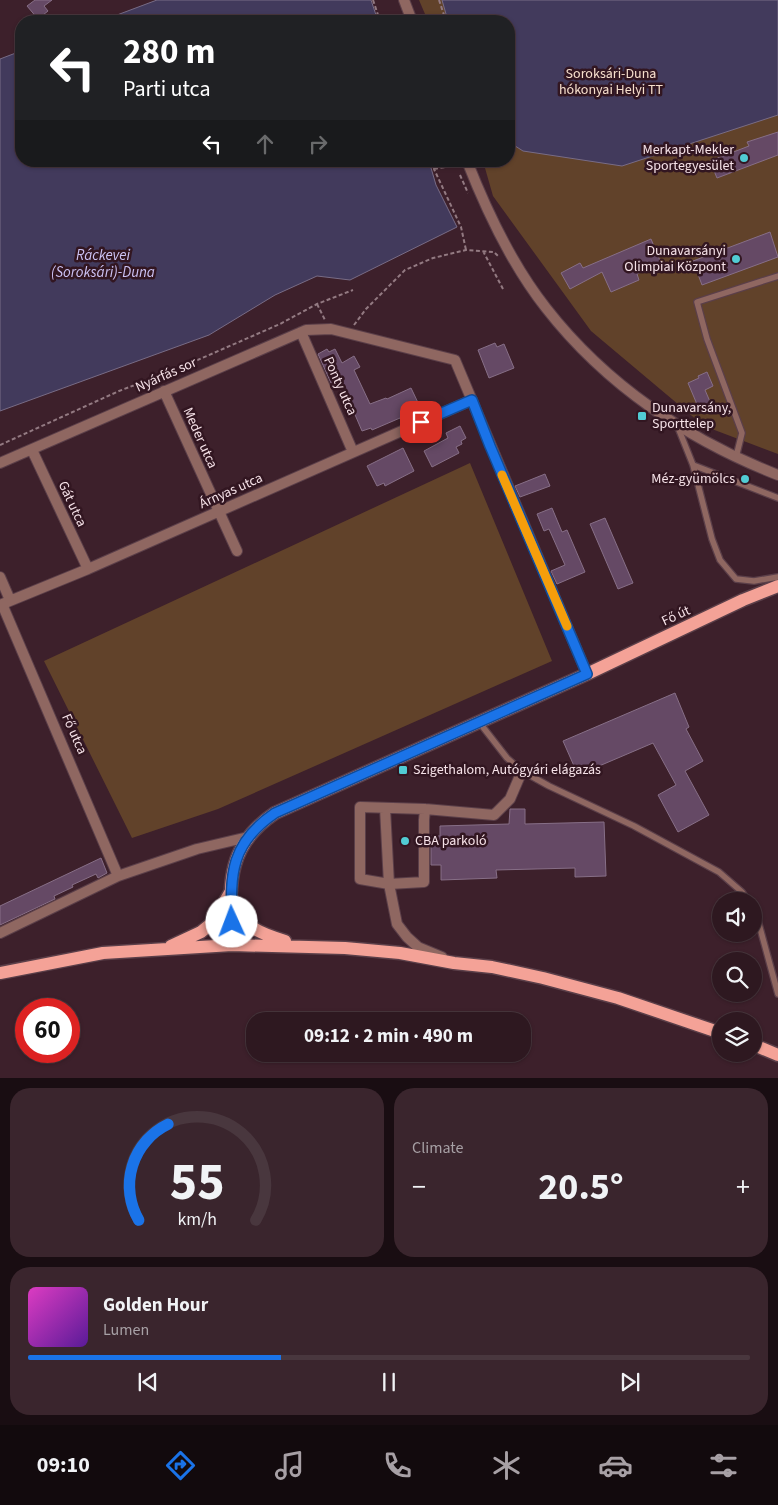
<!DOCTYPE html>
<html lang="en">
<head>
<meta charset="utf-8">
<style>
	body { margin:0; font-family:"Source Sans 3",sans-serif; background:#3a252d; color:#f1f3f6; height:100vh; display:flex; flex-direction:column; font-size:19px; white-space:nowrap }
	* { box-sizing:border-box; margin:0 }
	p { font-size:16px; color:#a7a0a5 }
	.icon { flex:none; width:28px; height:28px; fill:none; stroke:currentColor; stroke-width:2; stroke-linecap:round; stroke-linejoin:round }
	.map { position:relative; height:1078px; overflow:hidden }
	.side { display:flex; flex-direction:column; gap:10px; padding:10px; background:#190d12; flex:1 }
	.side>* { flex:none }
	.guide { position:absolute; left:15px; top:15px; width:500px; height:152px; border-radius:20px; box-shadow:0 1px 4px #0004,0 0 0 1px #49373e; background:#202124; color:#fff; overflow:hidden }
	.tools { position:absolute; left:712px; top:892px; display:grid; gap:10px }
	.tools a { display:grid; place-items:center; width:50px; height:50px; border-radius:50%; background:#2e1820; box-shadow:0 1px 4px #0004,0 0 0 1px #49373e; font-size:25px }
	.speed { position:absolute; left:15px; top:998px; display:flex; gap:10px; font-size:25px; font-weight:700; text-align:center }
	.speed>* { display:grid; place-content:center; width:65px; height:65px; border-radius:50%; background:#2e1820; box-shadow:0 1px 4px #0004,0 0 0 1px #49373e; line-height:1 }
	.speed .limit { border:8px solid #d22; background:#fff; color:#111 }
	.pin { position:absolute; display:grid; place-items:center; width:42px; height:42px; color:#fff; margin:-21px; border-radius:10px; box-shadow:0 2px 8px #0006 }
	.me { position:absolute; width:55px; margin:-28px; rotate:358deg; stroke-linejoin:round; filter:drop-shadow(0 0 4px #0008) }
	.turn { display:flex; align-items:center; gap:18px; height:105px; padding:0 25px; font-size:22px }
	.turn .icon { width:65px; height:65px; stroke-width:2.5 }
	.turn b { display:block; font-size:35px; line-height:42px }
	.lanes { display:flex; align-items:center; height:48px; padding:0 25px; background:#0003; justify-content:center; gap:25px; direction:ltr }
	.lanes .off { opacity:.35 }
	.big { font-size:38px; font-weight:700; line-height:1.1 }
	.side .card { flex:1; display:flex; flex-direction:column; justify-content:center; gap:8px; min-width:0; padding:0 18px; border-radius:20px; background:#3a252d }
	.side .dial { align-items:center; gap:0 }
	.dial svg { height:130px; overflow:visible; fill:none; stroke:#49373e; stroke-width:7; stroke-linecap:round; text-anchor:middle }
	.dial text { fill:#f1f3f6; stroke:none }
	.song { display:flex; align-items:center; gap:15px }
	.cover { width:60px; height:60px; border-radius:8px; background:linear-gradient(135deg,hsl(310 70% 55%),hsl(270 70% 35%)) }
	.played { height:5px; border-radius:2px; background:linear-gradient(90deg,#1a73e8 35%,#49373e 35%) }
	.keys { display:flex; justify-content:space-around; direction:ltr }
	.heat { display:flex; justify-content:space-between; align-items:center; font-size:28px; direction:ltr }
	.side .tiles { flex:1; display:grid; gap:10px; grid-template-columns:1fr 1fr }
	.card:last-child { grid-column:span 2 }
	.trip { position:absolute; left:246px; top:1012px; width:285px; height:50px; border-radius:20px; background:#2e1820; box-shadow:0 1px 4px #0004,0 0 0 1px #49373e; font-weight:700; line-height:50px; text-align:center }
	.dock { display:flex; height:80px; justify-content:space-around; align-items:center; background:#120a0d; color:#a7a0a5 }
	.dock .icon { width:35px; height:35px }
	.dock .selected { color:#1a73e8 }
	.dock b { font-size:22px; color:#f1f3f6 }
	.map>svg:first-child { display:block }
	.green { fill:#61422a }
	.water { fill:#423a5c; stroke:#786c86 }
	.building { fill:#654965; stroke:#876f87 }
	.lines { fill:none; stroke-linecap:round; stroke-linejoin:round }
	.service-casing { stroke:#5b3f49; stroke-width:8 }
	.minor-casing { stroke:#5b3f49; stroke-width:12 }
	.tertiary-casing { stroke:#5b3f49; stroke-width:12 }
	.primary-casing { stroke:#5b3f49; stroke-width:15 }
	.path { stroke:#937a82; stroke-width:2; stroke-dasharray:4 2.5; stroke-linecap:butt }
	.service { stroke:#8f6761; stroke-width:5.5 }
	.minor { stroke:#8f6761; stroke-width:10 }
	.tertiary { stroke:#8f6761; stroke-width:10 }
	.primary { stroke:#f4a297; stroke-width:12 }
	.route-casing { stroke:#114b97; stroke-width:12 }
	.route { stroke:#1a73e8; stroke-width:9 }
	.slow { stroke:#f59e0b; stroke-width:9 }
	.poi-dot { fill:#51ccd4; stroke:#321621; stroke-width:2 }
	.labels { text-anchor:middle; dominant-baseline:central; stroke-width:5; stroke-linejoin:round; paint-order:stroke }
	.park-label { font-size:14px; fill:#f6dfcd; stroke:#321621 }
	.poi-label { font-size:14px; fill:#f6e2e8; stroke:#321621; text-anchor:end }
	.street-label { font-size:14px; fill:#f6e2e8; stroke:#321621 }
	.water-label { font-size:15px; font-style:italic; fill:#cdc3f5; stroke:#321621 }
</style>
</head>
<body>
<div class="map">
<svg width="778" height="1078" viewBox="0 0 778 1078">
	<rect width="100%" height="100%" fill="#3d202b"/>
	<!-- green -->
	<path class="green" d="M419 0H778V454L704 426 591 331 493 196 483 161H509V21H428Z
		M470 463 552 661 218 809 132 838 44 661Z"/>
	<!-- water -->
	<path class="water" d="M157 0H371L378 21H101Z
		M442 0H778V115L622 166 523 151 509 142V21H448Z
		M21 51V161H429L436 185 457 227 350 280 317 276 275 295 209 335 0 411V59Z"/>
	<!-- building -->
	<path class="building" d="M35 0H52L44 6 48 11 38 19 27 6Z
		M778 132V155L717 178 710 161 749 146 747 142Z
		M770 232 778 257 702 285 693 261Z
		M651 239 661 263 637 274 639 280 611 292 602 272 570 289 561 273 580 263 583 268Z
		M495 343 497 347 504 344 514 368 489 378 478 350Z
		M327 349 329 352 335 349 342 363 354 356 360 367 354 370 370 404 386 398 387 399 411 388 422 411 401 421 400 418 372 430 371 428 362 431 350 403 348 404 336 380 331 383 318 354Z
		M707 372 713 386 705 390 711 404 699 409 688 383 699 378 698 376Z
		M460 426 466 438 461 441 462 444 456 447 459 453 432 467 424 451 448 438 446 433Z
		M403 448 414 471 385 486 384 483 377 486 367 466Z
		M545 474 550 486 520 497 515 486Z
		M552 508 562 532 567 530 585 572 557 584 551 571 565 565 549 529 544 531 537 514Z
		M605 518 633 583 618 589 590 524Z
		M675 693 689 727 686 729 703 761 685 771 709 815 678 832 658 795 676 785 653 743 578 775 563 741Z
		M510 809H525V824L604 822 606 876 575 877V868L496 870 497 878 441 880V865H431V836H440V826L509 824Z
		M101 858 107 873 98 878 96 874 72 885 73 887 54 896 55 899 0 925V906Z"/>
	<g class="lines">
		<defs>
			<path id="service" d="M677 425 693 465 712 539 720 560 736 579 754 581 778 577
				M736 457 742 433 707 339 697 302 778 276
				M693 465 778 498
				M479 722 507 758 522 771 549 786 634 826 719 872 742 892 748 901
				M754 911 757 917 778 994"/>
			<path id="minor" d="M301 332 353 452
				M164 391 237 551
				M32 450 88 569
				M0 463 306 330 331 329 455 360 587 674
				M0 577 10 600
				M2 604 118 876
				M0 605 88 569 472 400
				M385 808 389 884 397 924 407 937 418 947 442 957
				M425 809 424 820V882L389 884 360 879V807L425 809 494 815 510 799 522 771
				M0 933 118 876 197 849 248 837"/>
			<path id="tertiary" d="M404 0 412 21
				M467 161C487 212 512 265 546 308 606 385 688 440 778 475"/>
			<path id="primary" d="M233 901C241 927 262 934 285 941
				M232 945C230 889 223 848 275 813L587 674 743 600 778 586
				M171 946 201 932 212 923 231 891
				M0 973 103 953 232 945 345 948 400 953 454 963 492 967 543 978 618 998 721 1033
				M754 1045 778 1055"/>
		</defs>
		<!-- service casing -->
		<use href="#service" class="service-casing"/>
		<!-- minor casing -->
		<use href="#minor" class="minor-casing"/>
		<!-- tertiary casing -->
		<use href="#tertiary" class="tertiary-casing"/>
		<!-- primary casing -->
		<use href="#primary" class="primary-casing"/>
		<!-- path -->
		<path class="path" d="M373 0 380 21
			M439 0 446 21
			M435 161 434 169 461 227 466 250
			M434 169 457 165
			M460 175 468 193
			M483 251 503 289
			M317 304 325 320
			M354 325 366 309 405 270 433 258 466 250 494 252 498 256
			M0 445 119 391 177 369 280 324 317 304 353 290"/>
		<!-- service -->
		<use href="#service" class="service"/>
		<!-- minor -->
		<use href="#minor" class="minor"/>
		<!-- tertiary -->
		<use href="#tertiary" class="tertiary"/>
		<!-- primary -->
		<use href="#primary" class="primary"/>
	</g>
	<g class="lines">
		<defs>
			<path id="route" d="M232 922C230 873 231 843 275 813L587 674 490 446 472 400 421 422"/>
		</defs>
		<!-- route casing -->
		<use href="#route" class="route-casing"/>
		<!-- route -->
		<use href="#route" class="route"/>
		<!-- slow -->
		<path class="slow" d="M502 475 567 626"/>
	</g>
	<!-- markers -->
	<g class="poi-dot">
		<circle cx="744" cy="158" r="5"/>
		<circle cx="736" cy="259" r="5"/>
		<rect x="637" y="411" width="10" height="10" rx="2.5"/>
		<circle cx="745" cy="479" r="5"/>
		<rect x="398" y="765" width="10" height="10" rx="2.5"/>
		<circle cx="405" cy="841" r="5"/>
	</g>
	<g class="labels">
		<!-- park labels -->
		<g class="park-label">
			<text x="611" y="74">Soroksári-Duna<tspan x="611" dy="16">hókonyai Helyi TT</tspan></text>
		</g>
		<!-- poi labels -->
		<g class="poi-label">
			<text x="734" y="150">Merkapt-Mekler<tspan x="734" dy="16">Sportegyesület</tspan></text>
			<text x="726" y="251">Dunavarsányi<tspan x="726" dy="16">Olimpiai Központ</tspan></text>
			<text x="652" y="408" text-anchor="start">Dunavarsány,<tspan x="652" dy="16">Sporttelep</tspan></text>
			<text x="735" y="479">Méz-gyümölcs</text>
			<text x="413" y="770" text-anchor="start">Szigethalom, Autógyári elágazás</text>
			<text x="415" y="841" text-anchor="start">CBA parkoló</text>
		</g>
		<!-- street labels -->
		<g class="street-label">
			<text transform="translate(166 375) rotate(-24)">Nyárfás sor</text>
			<text transform="translate(340 386) rotate(66)">Ponty utca</text>
			<text transform="translate(200 438) rotate(66)">Meder utca</text>
			<text transform="translate(231 491) rotate(-24)">Árnyas utca</text>
			<text transform="translate(72 504) rotate(65)">Gát utca</text>
			<text transform="translate(676 616) rotate(-25)">Fő út</text>
			<text transform="translate(74 734) rotate(66)">Fő utca</text>
		</g>
		<!-- water labels -->
		<g class="water-label">
			<text x="103" y="255">Ráckevei<tspan x="103" dy="17">(Soroksári)-Duna</tspan></text>
		</g>
	</g>
</svg>
<div class="tools">
<a><svg class="icon" aria-label="sound" viewBox="0 0 24 24"><path d="M4 9h4l5-4v14l-5-4H4zM17 9q2 3 0 6"/></svg></a>
<a><svg class="icon" aria-label="search" viewBox="0 0 24 24"><circle cx="10" cy="10" r="6"/><path d="M15 15l6 6"/></svg></a>
<a><svg class="icon" aria-label="layers" viewBox="0 0 24 24"><path d="M12 4l9 5-9 5-9-5zM3 14l9 5 9-5"/></svg></a>
</div>
<div class="speed"><div class="limit">60</div></div>
<div class="pin" style="left:421px;top:422px;background:#d93025"><svg class="icon" aria-label="arrive" viewBox="0 0 24 24"><path d="M6 21V4h12l-3 4 3 4H6"/></svg></div>
<svg class="me" style="left:232px;top:922px" viewBox="-20 -20 40 40"><circle r="19" fill="#fff"/><path d="M0-13L10 11 0 6-10 11z" fill="#1a73e8"/></svg>
<div class="trip">09:12 · 2 min · 490 m</div>
<div class="guide">
<div class="turn"><svg class="icon" aria-label="left" viewBox="0 0 24 24"><path d="M17 20v-9H6M10 6l-5 5 5 5"/></svg><div><b>280 m</b>Parti utca</div></div>
<div class="lanes"><svg class="icon" aria-label="left" viewBox="0 0 24 24"><path d="M17 20v-9H6M10 6l-5 5 5 5"/></svg><svg class="icon off" aria-label="ahead" viewBox="0 0 24 24"><path d="M12 20V5M6 11l6-6 6 6"/></svg><svg class="icon off" aria-label="right" viewBox="0 0 24 24"><path d="M7 20v-9h11M14 6l5 5-5 5"/></svg></div>
</div>
</div>
<section class="side">
<div class="tiles">
<div class="card dial"><svg viewBox="0 0 100 80">
<path d="M14 69A42 42 0 1 1 86 69"/>
<path d="M14 69A42 42 0 0 1 32 10" stroke="#1a73e8"/>
<text x="50" y="56" font-size="32" font-weight="700">55</text>
<text x="50" y="72" font-size="11">km/h</text>
</svg></div>
<div class="card"><p>Climate</p>
<div class="heat"><a>−</a><b class="big">20.5°</b><a>+</a></div>
</div>
<div class="card">
<div class="song"><i class="cover"></i><div><b>Golden Hour</b><p>Lumen</p></div></div>
<div class="played"></div>
<div class="keys"><svg class="icon" aria-label="previous" viewBox="0 0 24 24"><path d="M18 5L8 12l10 7zM5 5v14"/></svg><svg class="icon" aria-label="pause" viewBox="0 0 24 24"><path d="M8 5v14M16 5v14"/></svg><svg class="icon" aria-label="next" viewBox="0 0 24 24"><path d="M6 5l10 7-10 7zM19 5v14"/></svg></div>
</div>
</div>
</section>
<nav class="dock">
<b>09:10</b>
<svg class="icon selected" aria-label="directions" viewBox="0 0 24 24"><path d="M12 3l9 9-9 9-9-9zM9 14v-3h6M13 9l2 2-2 2"/></svg>
<svg class="icon" aria-label="music" viewBox="0 0 24 24"><path d="M9 18V5l10-2v13"/><circle cx="6" cy="18" r="3"/><circle cx="16" cy="16" r="3"/></svg>
<svg class="icon" aria-label="phone" viewBox="0 0 24 24"><path d="M5 4h4l2 5-3 2q2 4 5 5l2-3 5 2v4C11 20 4 13 5 4z"/></svg>
<svg class="icon" aria-label="climate" viewBox="0 0 24 24"><path d="M12 3v18M4 7l16 10M4 17L20 7"/></svg>
<svg class="icon" aria-label="car" viewBox="0 0 24 24"><path d="M5 17H2v-5l4-1 3-4h7l3 4 3 1v5h-3M9 17h6M6 11h13"/><circle cx="7" cy="17" r="2"/><circle cx="17" cy="17" r="2"/></svg>
<svg class="icon" aria-label="filters" viewBox="0 0 24 24"><path d="M4 7h16M4 17h16"/><circle cx="9" cy="7" r="2"/><circle cx="15" cy="17" r="2"/></svg>
</nav>
</body>
</html>
